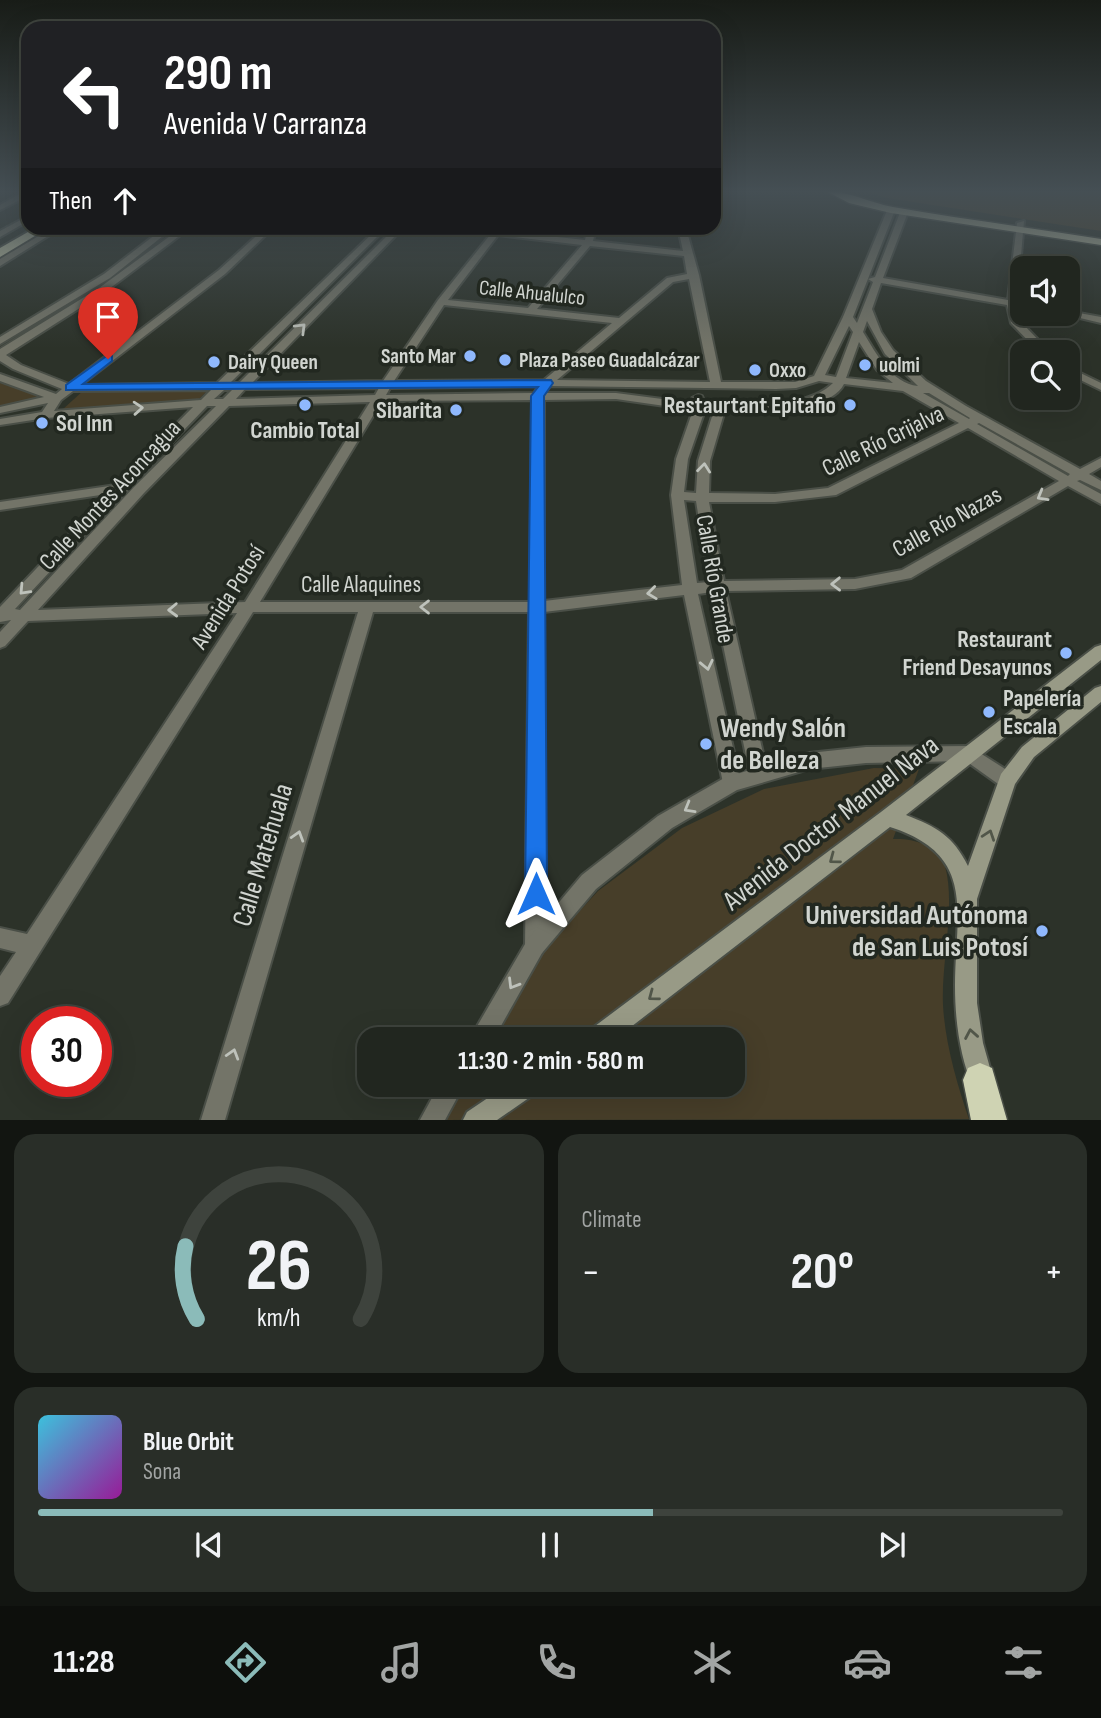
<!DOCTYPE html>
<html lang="en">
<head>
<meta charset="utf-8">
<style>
	body { margin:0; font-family:"Sofia Sans Condensed",sans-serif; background:#292e28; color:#f1f3f6; height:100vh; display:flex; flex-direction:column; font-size:26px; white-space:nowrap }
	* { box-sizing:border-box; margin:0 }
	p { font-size:23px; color:#a2a5a4 }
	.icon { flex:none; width:38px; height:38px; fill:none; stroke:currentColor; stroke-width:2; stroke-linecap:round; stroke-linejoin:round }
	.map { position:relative; height:1120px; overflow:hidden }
	.panel { display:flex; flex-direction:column; gap:14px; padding:14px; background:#121511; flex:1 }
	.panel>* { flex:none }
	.top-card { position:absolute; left:21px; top:21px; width:700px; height:214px; border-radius:21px; box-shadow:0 7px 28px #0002,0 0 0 2px #3e433d; background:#202124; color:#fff; overflow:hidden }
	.controls { position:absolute; left:1010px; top:256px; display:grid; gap:14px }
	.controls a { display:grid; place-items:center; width:70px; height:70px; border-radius:14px; background:#21261f; box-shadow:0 7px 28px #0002,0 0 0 2px #3e433d; font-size:35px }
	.speed { position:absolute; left:21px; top:1006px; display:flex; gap:14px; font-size:35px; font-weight:700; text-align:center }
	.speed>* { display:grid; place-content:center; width:91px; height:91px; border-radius:50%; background:#21261f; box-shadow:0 7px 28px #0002,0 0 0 2px #3e433d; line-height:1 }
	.speed .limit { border:10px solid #d22; background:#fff; color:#111 }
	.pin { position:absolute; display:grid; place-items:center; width:60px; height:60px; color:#fff; margin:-72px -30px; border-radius:50% 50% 50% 0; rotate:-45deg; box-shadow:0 0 7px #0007 }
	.pin .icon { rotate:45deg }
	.me { position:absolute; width:77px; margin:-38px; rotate:0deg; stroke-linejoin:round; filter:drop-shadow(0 0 5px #0008) }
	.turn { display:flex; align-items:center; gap:24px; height:147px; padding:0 28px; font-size:32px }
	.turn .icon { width:91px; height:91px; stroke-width:2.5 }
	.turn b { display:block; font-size:49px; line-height:60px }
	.then { display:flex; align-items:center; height:66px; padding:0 28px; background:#0003; gap:14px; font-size:26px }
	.big { font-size:52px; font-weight:700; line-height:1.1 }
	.panel .widget { flex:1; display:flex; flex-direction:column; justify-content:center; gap:10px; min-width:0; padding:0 24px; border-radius:21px; background:#292e28 }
	.panel .dial { align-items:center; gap:0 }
	.dial svg { height:182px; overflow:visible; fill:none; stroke:#3e433d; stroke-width:7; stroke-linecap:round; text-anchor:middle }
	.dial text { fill:#f1f3f6; stroke:none }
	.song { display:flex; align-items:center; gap:21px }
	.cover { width:84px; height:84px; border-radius:10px; background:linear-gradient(135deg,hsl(190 70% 55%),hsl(300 70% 35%)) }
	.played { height:7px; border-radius:4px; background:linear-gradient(90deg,#8bbbb9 60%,#3e433d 60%) }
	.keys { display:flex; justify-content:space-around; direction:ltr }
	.heat { display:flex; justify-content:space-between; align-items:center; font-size:38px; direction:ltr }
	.panel .tiles { flex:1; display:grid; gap:14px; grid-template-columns:1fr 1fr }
	.widget:last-child { grid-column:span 2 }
	.trip { position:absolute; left:357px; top:1027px; width:388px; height:70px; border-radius:21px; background:#21261f; box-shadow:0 7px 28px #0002,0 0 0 2px #3e433d; font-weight:700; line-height:70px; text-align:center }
	.tabs { display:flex; height:112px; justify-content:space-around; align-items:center; background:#0d0f0c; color:#a2a5a4 }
	.tabs .icon { width:49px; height:49px }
	.tabs .current { color:#8bbbb9 }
	.tabs b { font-size:32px; color:#f1f3f6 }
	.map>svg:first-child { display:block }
	.green { fill:#473e29 }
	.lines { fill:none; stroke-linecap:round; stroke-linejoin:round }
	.minor-casing { stroke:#4a4f47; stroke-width:4 }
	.tertiary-casing { stroke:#4a4f47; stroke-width:4 }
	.secondary-casing { stroke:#4a4f47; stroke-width:4 }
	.primary-casing { stroke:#4a4f47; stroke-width:3 }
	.trunk-casing { stroke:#4a4f47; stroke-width:4 }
	.motorway-casing { stroke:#4a4f47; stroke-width:3 }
	.minor { fill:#737468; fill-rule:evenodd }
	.tertiary { fill:#737468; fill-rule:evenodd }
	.secondary { fill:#989a86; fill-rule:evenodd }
	.primary { fill:#b5b89e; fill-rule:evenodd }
	.trunk { fill:#c2c6a8; fill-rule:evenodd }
	.motorway { fill:#cfd3b3; fill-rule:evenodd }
	.oneway { stroke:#bec2bb }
	.oneway2 { stroke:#515649 }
	.route { fill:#1a73e8; stroke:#114b97; stroke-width:2 }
	.poi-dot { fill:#8fb8fd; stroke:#222820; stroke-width:2.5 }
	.labels { text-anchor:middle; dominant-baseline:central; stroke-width:7; stroke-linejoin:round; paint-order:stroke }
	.far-street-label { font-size:21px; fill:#d1d5d0; stroke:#222820 }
	.far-poi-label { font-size:21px; font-weight:bold; fill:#d1d5d0; stroke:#222820; text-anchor:start }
	.poi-label { font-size:24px; font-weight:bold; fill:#d1d5d0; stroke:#222820; text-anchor:end }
	.street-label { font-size:24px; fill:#d1d5d0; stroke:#222820 }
	.near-poi-label { font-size:28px; font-weight:bold; fill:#d1d5d0; stroke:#222820; text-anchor:start }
	.near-street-label { font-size:28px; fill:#d1d5d0; stroke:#222820 }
</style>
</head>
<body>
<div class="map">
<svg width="1101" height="1120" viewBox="0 0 1101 1120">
	<rect width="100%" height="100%" fill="#2c3229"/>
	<!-- green -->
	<path class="green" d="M864 191H1101V231L887 198Z
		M0 383 40 395 41 397 0 408Z
		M84 390 207 391 198 400 62 410Z
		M874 768 919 769 893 839C911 838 939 844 945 866 956 905 941 963 943 1005 945 1043 957 1084 969 1119L444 1120 463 1085H733V1040L489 1039 540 954 598 891 682 828 764 789Z"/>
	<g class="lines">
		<defs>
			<path id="minor" d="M25 191H28V196L0 210V205Z
				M888 208 895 210 853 317 857 323 873 282 868 279 875 277 901 210 908 212 883 278 1008 300 1017 223 1024 221 1017 301 1022 302V308L1017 307 1021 322 1050 352H1039L1011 323 1007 305 881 283 872 309 881 332 893 350 926 381 966 406 1080 469 1101 458V467L1089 474 1101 481V490L1080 480 1077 481 1101 494V504L1068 486 911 578 855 589 726 591 768 775 765 781 759 783 753 781 750 775 712 592 698 594 741 783 738 789 732 791 726 789 723 783 684 595 544 612 545 946 542 953 535 956 528 953 525 946 529 612H373L225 1120H201L358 612H253L8 1003 0 1006V976L16 952 0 948V928L27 934 237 613 28 621 5 646 0 648V632L11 620 0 622V607L107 494 0 510V502L116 485 193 407 46 418 0 425V419L42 412 48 403 0 413V407L44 397 0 381V374L56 394 62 389 13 369 0 361V349L99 288 181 228H190L105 292 6 355 21 365 69 384 219 270 265 228H273L225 274 81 385 217 383 378 228H386L230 383H239L395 228H403L252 383 383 381 438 300 490 235 453 230 449 228 493 230 495 228H503L501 231 585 240 588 228H596L593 241 683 251 678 228H686L699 275 721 382H795L814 376 843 317ZM498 235 582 245 528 308 448 300ZM590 246 684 256 687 274 667 278 619 318 537 309ZM689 279 710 382 557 380 673 282ZM444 305 612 323 544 380 394 381ZM867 321 885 354 918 386C891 383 876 353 863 332ZM849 326 853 332 836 377 825 375ZM859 342 877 370 893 383 846 378ZM819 381 833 383C805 411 742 403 705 404L702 396 698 395 692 398 693 403 616 393H545L550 386 776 389 796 388ZM844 384 903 391 959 423 828 488 775 494 709 493 710 461 725 410C754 410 829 414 844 384ZM539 386 534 393 386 395 390 388ZM379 388 375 395 236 399 245 389ZM211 390 201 400 54 411 61 400 73 391ZM224 390H232L223 399H214ZM923 393H929L970 418 969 419ZM616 399 693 410 676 459 671 495 682 585 544 601V400ZM532 400 530 602H260L382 401ZM370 402 245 602 38 610 144 493 229 406ZM207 406H216L134 487 20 610 15 609 124 492 128 491 129 487ZM705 410H714L698 461 696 493 684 492 688 459ZM979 423 1070 474 1068 476 977 424ZM968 428 1059 481 902 570 855 579 724 581 709 502H775L836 495ZM684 500 696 501 709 582 697 583Z
				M28 216V221L0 237V231Z
				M52 228H61L0 266V259Z
				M164 228H173L110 278 0 344V337L104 274Z
				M1068 311 1101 317V323L1059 313H1068Z
				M1068 367 1101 383V390L1068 374Z"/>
			<path id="tertiary" d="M969 746 1013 774 1016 780 1013 786 1007 788 1001 786 966 761 866 763 809 769 737 790 672 828 596 889 542 953 493 1040H469L528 939 582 875 658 816 726 777 809 753 866 747Z
				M439 1085H464L445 1120H420Z"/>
			<path id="secondary" d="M1101 645V660L906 815C937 827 953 836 968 866L1001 774 1022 747 1095 688 1101 686V702L1034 757 1015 784 977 899V1003L983 1043 994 1082 990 1090 982 1094 974 1090C960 1058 955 1021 955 986 955 913 978 855 890 827L614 1040H584L587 1032 881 812 1095 647Z
				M507 1085H540L536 1093 497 1120H463L467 1112Z"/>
			<path id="primary" d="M826 191C848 191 871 203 893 207 962 219 1032 228 1101 239V245L891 213 849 203Z"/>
			<path id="trunk" d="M35 228H48L0 257V248Z"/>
			<path id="motorway" d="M980 1063 992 1068 1007 1120H971L963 1080 968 1068Z"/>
		</defs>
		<!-- minor casing -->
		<use href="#minor" class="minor-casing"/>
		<!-- tertiary casing -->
		<use href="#tertiary" class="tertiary-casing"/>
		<!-- secondary casing -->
		<use href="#secondary" class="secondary-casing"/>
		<!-- primary casing -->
		<use href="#primary" class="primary-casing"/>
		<!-- trunk casing -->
		<use href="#trunk" class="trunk-casing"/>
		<!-- motorway casing -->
		<use href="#motorway" class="motorway-casing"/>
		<!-- minor -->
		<use href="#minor" class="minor"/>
		<!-- tertiary -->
		<use href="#tertiary" class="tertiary"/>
		<!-- secondary -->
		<use href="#secondary" class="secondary"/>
		<!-- primary -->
		<use href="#primary" class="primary"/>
		<!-- trunk -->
		<use href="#trunk" class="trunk"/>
		<!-- motorway -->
		<use href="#motorway" class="motorway"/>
	</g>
	<!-- one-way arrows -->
	<defs><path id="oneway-chevron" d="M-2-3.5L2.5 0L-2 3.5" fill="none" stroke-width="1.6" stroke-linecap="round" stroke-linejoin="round" transform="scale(1.75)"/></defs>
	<g class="oneway">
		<use href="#oneway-chevron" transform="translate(301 328) rotate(-45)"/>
		<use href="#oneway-chevron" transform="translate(138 408) rotate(-4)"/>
		<use href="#oneway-chevron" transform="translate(704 468) rotate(-84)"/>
		<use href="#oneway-chevron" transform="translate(1042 496) rotate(150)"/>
		<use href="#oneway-chevron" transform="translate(836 584) rotate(179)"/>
		<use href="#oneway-chevron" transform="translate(24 590) rotate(133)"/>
		<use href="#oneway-chevron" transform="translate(652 593) rotate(173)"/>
		<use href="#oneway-chevron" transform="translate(425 607) rotate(180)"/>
		<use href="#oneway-chevron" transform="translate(173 610) rotate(178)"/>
		<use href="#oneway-chevron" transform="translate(707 665) rotate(78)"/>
		<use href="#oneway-chevron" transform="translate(689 808) rotate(150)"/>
		<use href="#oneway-chevron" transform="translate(298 836) rotate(-73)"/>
		<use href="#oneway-chevron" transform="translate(513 984) rotate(121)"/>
		<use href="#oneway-chevron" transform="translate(233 1054) rotate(-73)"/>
	</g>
	<g class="oneway2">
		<use href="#oneway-chevron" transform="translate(989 835) rotate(-71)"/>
		<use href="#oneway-chevron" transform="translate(834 859) rotate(143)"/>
		<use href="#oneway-chevron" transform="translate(653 996) rotate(143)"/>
		<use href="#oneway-chevron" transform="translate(971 1034) rotate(-100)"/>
	</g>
	<!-- sky -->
	<linearGradient id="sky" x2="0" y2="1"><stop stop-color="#181c17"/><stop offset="0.55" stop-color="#454f54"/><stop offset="1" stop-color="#454f54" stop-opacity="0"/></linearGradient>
	<rect width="1101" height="348" fill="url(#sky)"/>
	<!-- route -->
	<path class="route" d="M108 355 112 356V361L83 384 551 380 553 383 544 396 547 894 544 902 536 905 528 902 525 894 531 396 538 387 66 390V385Z"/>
	<!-- markers -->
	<g class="poi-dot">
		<circle cx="470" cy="356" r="7"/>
		<circle cx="505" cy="360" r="7"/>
		<circle cx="214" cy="362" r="7"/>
		<circle cx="865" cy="365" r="7"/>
		<circle cx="755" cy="370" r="7"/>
		<circle cx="305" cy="405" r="7"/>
		<circle cx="850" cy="405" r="7"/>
		<circle cx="456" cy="410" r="7"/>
		<circle cx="42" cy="423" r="7"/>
		<circle cx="1066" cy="653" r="7"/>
		<circle cx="989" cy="712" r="7"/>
		<circle cx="706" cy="744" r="7"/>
		<circle cx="1042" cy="931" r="7"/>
	</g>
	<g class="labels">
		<!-- far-street labels -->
		<g class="far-street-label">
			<text transform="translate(532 293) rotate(6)">Calle Ahualulco</text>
		</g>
		<!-- far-poi labels -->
		<g class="far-poi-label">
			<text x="456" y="356" text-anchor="end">Santo Mar</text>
			<text x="519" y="360">Plaza Paseo Guadalcázar</text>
			<text x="228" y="362">Dairy Queen</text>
			<text x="879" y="365">uolmi</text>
			<text x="769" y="370">Oxxo</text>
		</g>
		<!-- poi labels -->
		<g class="poi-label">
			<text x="836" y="405">Restaurtant Epitafio</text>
			<text x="442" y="410">Sibarita</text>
			<text x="56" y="423" text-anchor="start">Sol Inn</text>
			<text x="305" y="430" text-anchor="middle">Cambio Total</text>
			<text x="1052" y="639">Restaurant<tspan x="1052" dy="28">Friend Desayunos</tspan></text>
			<text x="1003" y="698" text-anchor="start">Papelería<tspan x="1003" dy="28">Escala</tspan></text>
		</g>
		<!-- street labels -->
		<g class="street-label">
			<text transform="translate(883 441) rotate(-26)">Calle Río Grijalva</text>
			<text transform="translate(110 495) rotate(-47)">Calle Montes Aconcagua</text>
			<text transform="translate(947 522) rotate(-29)">Calle Río Nazas</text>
			<text transform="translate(715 579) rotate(80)">Calle Río Grande</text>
			<text x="361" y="584">Calle Alaquines</text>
			<text transform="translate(228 597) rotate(-58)">Avenida Potosí</text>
		</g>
		<!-- near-poi labels -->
		<g class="near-poi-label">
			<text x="720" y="728">Wendy Salón<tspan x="720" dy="32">de Belleza</tspan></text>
			<text x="1028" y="915" text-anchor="end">Universidad Autónoma<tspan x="1028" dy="32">de San Luis Potosí</tspan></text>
		</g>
		<!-- near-street labels -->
		<g class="near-street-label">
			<text transform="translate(831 823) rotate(-38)">Avenida Doctor Manuel Nava</text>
			<text transform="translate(263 855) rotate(-73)">Calle Matehuala</text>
		</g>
	</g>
</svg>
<div class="controls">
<a><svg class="icon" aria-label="sound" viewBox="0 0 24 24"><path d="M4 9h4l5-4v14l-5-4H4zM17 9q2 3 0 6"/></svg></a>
<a><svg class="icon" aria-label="search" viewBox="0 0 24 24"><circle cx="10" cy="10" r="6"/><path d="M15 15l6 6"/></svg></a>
</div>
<div class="speed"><div class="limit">30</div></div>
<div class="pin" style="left:108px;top:359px;background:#d93025"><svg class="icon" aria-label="arrive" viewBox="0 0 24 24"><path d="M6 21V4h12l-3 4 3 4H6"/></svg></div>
<svg class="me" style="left:536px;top:894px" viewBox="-20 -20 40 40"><path d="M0-17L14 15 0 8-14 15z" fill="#1a73e8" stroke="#fff" stroke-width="4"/></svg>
<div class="trip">11:30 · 2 min · 580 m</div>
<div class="top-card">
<div class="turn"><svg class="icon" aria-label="left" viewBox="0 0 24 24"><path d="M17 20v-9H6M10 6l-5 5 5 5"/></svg><div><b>290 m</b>Avenida V Carranza</div></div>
<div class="then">Then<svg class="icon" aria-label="ahead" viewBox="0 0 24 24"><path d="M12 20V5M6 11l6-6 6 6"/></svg></div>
</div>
</div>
<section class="panel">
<div class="tiles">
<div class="widget dial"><svg viewBox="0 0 100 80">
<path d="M14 69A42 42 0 1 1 86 69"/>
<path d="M14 69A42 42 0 0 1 9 37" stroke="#8bbbb9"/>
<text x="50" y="56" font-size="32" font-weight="700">26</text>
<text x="50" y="72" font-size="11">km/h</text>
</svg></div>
<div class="widget"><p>Climate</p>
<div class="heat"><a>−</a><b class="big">20°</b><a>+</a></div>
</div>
<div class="widget">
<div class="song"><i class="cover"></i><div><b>Blue Orbit</b><p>Sona</p></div></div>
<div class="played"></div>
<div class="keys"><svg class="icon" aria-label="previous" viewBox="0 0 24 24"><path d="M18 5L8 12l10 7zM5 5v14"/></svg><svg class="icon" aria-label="pause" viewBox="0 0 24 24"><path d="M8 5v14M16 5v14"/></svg><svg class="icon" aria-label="next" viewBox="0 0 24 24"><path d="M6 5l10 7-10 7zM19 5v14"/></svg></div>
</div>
</div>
</section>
<nav class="tabs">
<b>11:28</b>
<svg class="icon current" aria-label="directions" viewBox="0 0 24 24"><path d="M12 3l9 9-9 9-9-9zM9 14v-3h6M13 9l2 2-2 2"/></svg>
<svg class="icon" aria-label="music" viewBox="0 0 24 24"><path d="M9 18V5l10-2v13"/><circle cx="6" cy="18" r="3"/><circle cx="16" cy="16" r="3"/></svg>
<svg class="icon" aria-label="phone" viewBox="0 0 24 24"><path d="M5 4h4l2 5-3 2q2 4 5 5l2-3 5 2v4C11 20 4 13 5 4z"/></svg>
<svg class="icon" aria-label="climate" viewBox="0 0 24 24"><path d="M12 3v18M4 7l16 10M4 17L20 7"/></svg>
<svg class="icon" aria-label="car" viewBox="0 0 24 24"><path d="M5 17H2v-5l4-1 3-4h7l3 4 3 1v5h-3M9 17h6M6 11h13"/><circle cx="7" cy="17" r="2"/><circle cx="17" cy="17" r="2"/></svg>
<svg class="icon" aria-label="filters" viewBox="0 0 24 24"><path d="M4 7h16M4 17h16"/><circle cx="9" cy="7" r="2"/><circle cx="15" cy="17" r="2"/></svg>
</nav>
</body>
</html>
